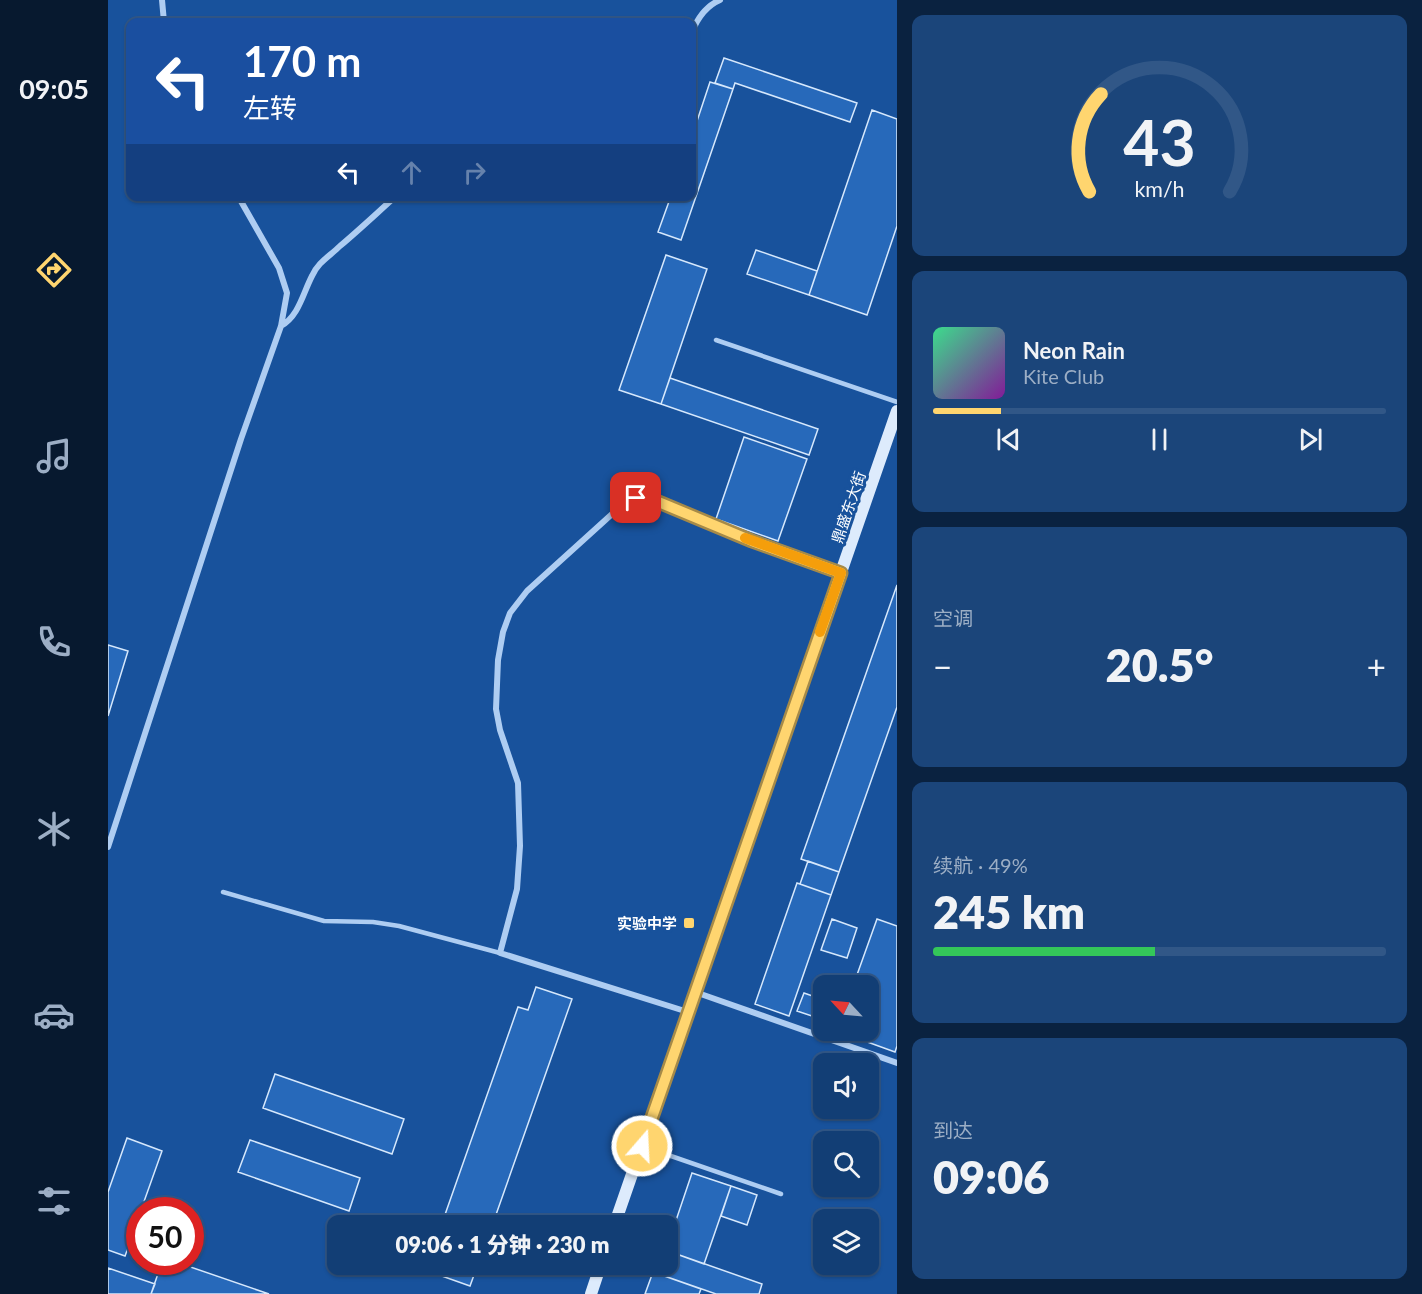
<!DOCTYPE html>
<html lang="zh">
<head>
<meta charset="utf-8">
<style>
	body { margin:0; font-family:Lato,"Noto Sans SC",sans-serif; background:#1b457a; color:#f1f3f6; height:100vh; display:flex; flex-direction:column; font-size:22px; white-space:nowrap }
	* { box-sizing:border-box; margin:0 }
	p { font-size:20px; color:#9caec5 }
	.icon { flex:none; width:33px; height:33px; fill:none; stroke:currentColor; stroke-width:2; stroke-linecap:round; stroke-linejoin:round }
	.map { position:relative; flex:1; overflow:hidden }
	.details { display:flex; flex-direction:column; gap:15px; padding:15px; background:#0a2240; width:525px }
	.details>* { flex:none }
	.hud { position:absolute; left:18px; top:18px; width:570px; height:183px; border-radius:12px; box-shadow:0 2px 4px #0004,0 0 0 2px #315787; background:#1a4fa0; color:#fff; overflow:hidden }
	.needle { width:39px; rotate:296deg }
	.fabs { position:absolute; left:705px; top:975px; display:grid; gap:12px }
	.fabs a { display:grid; place-items:center; width:66px; height:66px; border-radius:12px; background:#123e75; box-shadow:0 2px 4px #0004,0 0 0 2px #315787; font-size:30px }
	.speed { position:absolute; left:18px; top:1197px; display:flex; gap:12px; font-size:30px; font-weight:700; text-align:center }
	.speed>* { display:grid; place-content:center; width:78px; height:78px; border-radius:50%; background:#123e75; box-shadow:0 2px 4px #0004,0 0 0 2px #315787; line-height:1 }
	.speed .limit { border:9px solid #d22; background:#fff; color:#111 }
	.pin { position:absolute; display:grid; place-items:center; width:51px; height:51px; color:#fff; margin:-26px; border-radius:12px; box-shadow:0 3px 9px #0006 }
	.me { position:absolute; width:66px; margin:-33px; rotate:19deg; stroke-linejoin:round; filter:drop-shadow(0 0 4px #0008) }
	.turn { display:flex; align-items:center; gap:21px; height:126px; padding:0 18px; font-size:27px }
	.turn .icon { width:78px; height:78px; stroke-width:2.5 }
	.turn b { display:block; font-size:42px; line-height:51px }
	.lanes { display:flex; align-items:center; height:57px; padding:0 18px; background:#0003; justify-content:center; gap:30px; direction:ltr }
	.lanes .off { opacity:.35 }
	.big { font-size:45px; font-weight:800; line-height:1.1 }
	.details .card { flex:1; display:flex; flex-direction:column; justify-content:center; gap:9px; min-width:0; padding:0 21px; border-radius:12px; background:#1b457a }
	.details .dial { align-items:center; gap:0 }
	.dial svg { height:156px; overflow:visible; fill:none; stroke:#315787; stroke-width:7; stroke-linecap:round; text-anchor:middle }
	.dial text { fill:#f1f3f6; stroke:none }
	.song { display:flex; align-items:center; gap:18px }
	.cover { width:72px; height:72px; border-radius:9px; background:linear-gradient(135deg,hsl(150 70% 55%),hsl(290 70% 35%)) }
	.played { height:6px; border-radius:3px; background:linear-gradient(90deg,#ffd56f 15%,#315787 15%) }
	.keys { display:flex; justify-content:space-around; direction:ltr }
	.heat { display:flex; justify-content:space-between; align-items:center; font-size:33px; direction:ltr }
	.charge { height:9px; border-radius:4px; background:linear-gradient(90deg,#34c759 49%,#315787 0) }
	.trip { position:absolute; left:219px; top:1215px; width:351px; height:60px; border-radius:12px; background:#123e75; box-shadow:0 2px 4px #0004,0 0 0 2px #315787; font-weight:800; line-height:60px; text-align:center }
	main { display:flex; flex:1; min-height:0 }
	.dock { display:flex; flex-direction:column; width:108px; justify-content:space-around; align-items:center; background:#07192f; color:#9caec5 }
	.dock .icon { width:42px; height:42px }
	.dock .selected { color:#ffd56f }
	.dock b { font-size:27px; color:#f1f3f6 }
	.map>svg:first-child { display:block }
	.building { fill:#2769ba; stroke:#d6e8fc; stroke-width:1.5 }
	.lines { fill:none; stroke-linecap:round; stroke-linejoin:round }
	.lane { stroke:#aecdf2; stroke-width:4.5 }
	.street { stroke:#aecdf2; stroke-width:6 }
	.secondary { stroke:#ddebfc; stroke-width:12 }
	.route-casing { stroke:#a68a48; stroke-width:15 }
	.route { stroke:#ffd56f; stroke-width:10 }
	.slow { stroke:#f59e0b; stroke-width:10 }
	.poi-dot { fill:#ffd56f; stroke:#18529c; stroke-width:2 }
	.labels { text-anchor:middle; dominant-baseline:central; stroke-width:6; stroke-linejoin:round; paint-order:stroke }
	.street-label { font-size:15px; fill:#fff; stroke:#18529c }
	.poi-label { font-size:15px; font-weight:bold; fill:#fff; stroke:#18529c; text-anchor:end }
</style>
</head>
<body>
<main>
<nav class="dock">
<b>09:05</b>
<svg class="icon selected" aria-label="directions" viewBox="0 0 24 24"><path d="M12 3l9 9-9 9-9-9zM9 14v-3h6M13 9l2 2-2 2"/></svg>
<svg class="icon" aria-label="music" viewBox="0 0 24 24"><path d="M9 18V5l10-2v13"/><circle cx="6" cy="18" r="3"/><circle cx="16" cy="16" r="3"/></svg>
<svg class="icon" aria-label="phone" viewBox="0 0 24 24"><path d="M5 4h4l2 5-3 2q2 4 5 5l2-3 5 2v4C11 20 4 13 5 4z"/></svg>
<svg class="icon" aria-label="climate" viewBox="0 0 24 24"><path d="M12 3v18M4 7l16 10M4 17L20 7"/></svg>
<svg class="icon" aria-label="car" viewBox="0 0 24 24"><path d="M5 17H2v-5l4-1 3-4h7l3 4 3 1v5h-3M9 17h6M6 11h13"/><circle cx="7" cy="17" r="2"/><circle cx="17" cy="17" r="2"/></svg>
<svg class="icon" aria-label="filters" viewBox="0 0 24 24"><path d="M4 7h16M4 17h16"/><circle cx="9" cy="7" r="2"/><circle cx="15" cy="17" r="2"/></svg>
</nav>
<div class="map">
<svg width="789" height="1294" viewBox="0 0 789 1294">
	<rect width="100%" height="100%" fill="#18529c"/>
	<!-- building -->
	<path class="building" d="M616 58 749 103 742 122 627 83 625 89 607 83Z
		M602 82 625 89 573 240 550 232 563 196H584V136Z
		M764 110 789 119V226L759 315 701 295Z
		M648 250 709 271 701 295 639 274Z
		M558 255 599 269 553 404 511 390Z
		M562 378 710 429 701 455 553 404Z
		M636 437 699 459 670 541 608 519Z
		M789 585V707L731 872 693 859Z
		M0 645 20 651 0 716Z
		M700 861 731 872 723 895 692 884Z
		M689 883 723 895 681 1016 647 1004Z
		M724 919 749 928 739 958 713 950Z
		M769 919 789 926V1046L787 1052 729 1031 760 1030V986H745Z
		M428 987 464 999 384 1226H333L410 1007 420 1010Z
		M696 993 716 1000V1020L689 1011Z
		M167 1074 296 1119 284 1154 155 1108Z
		M19 1138 54 1151 33 1210H32V1216L17 1256 0 1250V1192Z
		M142 1140 252 1178 241 1211 130 1172Z
		M584 1173 623 1186 596 1264 560 1251V1244Z
		M623 1186 649 1195 639 1225 613 1216Z
		M560 1251 654 1284 651 1294H608L545 1272 547 1264H560Z
		M54 1262H68L161 1294H43Z
		M319 1264H370L362 1286 317 1270Z
		M0 1268 47 1284 43 1294H0Z
		M545 1272 593 1289 591 1294H537Z"/>
	<g class="lines">
		<!-- lane -->
		<path class="lane" d="M608 340 789 402
			M115 892 216 921 265 922 291 926 392 953
			M534 1146 673 1194"/>
		<!-- street -->
		<path class="street" d="M54 0 56 22
			M584 32C590 17 598 6 612 0
			M173 326C191 316 195 293 204 276 210 262 222 256 232 246 251 230 269 213 288 196
			M0 847 133 439 173 326 179 293 171 268 130 196
			M587 992 789 1063
			M580 1012 392 953 409 889 412 846 410 783 392 730 388 709 390 660 395 632 402 613 419 591 514 505 528 498H541L644 541 733 573"/>
		<!-- secondary -->
		<path class="secondary" d="M506 1226 789 411
			M483 1294 493 1264"/>
	</g>
	<g class="lines">
		<defs>
			<path id="route" d="M528 498H541L644 541 733 573 534 1146"/>
		</defs>
		<!-- route casing -->
		<use href="#route" class="route-casing"/>
		<!-- route -->
		<use href="#route" class="route"/>
		<!-- slow -->
		<path class="slow" d="M637 538 733 573 712 632"/>
	</g>
	<!-- markers -->
	<rect class="poi-dot" x="575" y="917" width="12" height="12" rx="3"/>
	<g class="labels">
		<!-- street labels -->
		<g class="street-label">
			<text transform="translate(740 507) rotate(-71)">鼎盛东大街</text>
		</g>
		<!-- poi labels -->
		<g class="poi-label">
			<text x="569" y="923">实验中学</text>
		</g>
	</g>
</svg>
<div class="fabs">
<a><svg class="needle" viewBox="-14 -14 28 28"><path d="M0-13l5 13h-10z" fill="#e53935"/><path d="M0 13l5-13h-10z" fill="#9caec5"/></svg></a>
<a><svg class="icon" aria-label="sound" viewBox="0 0 24 24"><path d="M4 9h4l5-4v14l-5-4H4zM17 9q2 3 0 6"/></svg></a>
<a><svg class="icon" aria-label="search" viewBox="0 0 24 24"><circle cx="10" cy="10" r="6"/><path d="M15 15l6 6"/></svg></a>
<a><svg class="icon" aria-label="layers" viewBox="0 0 24 24"><path d="M12 4l9 5-9 5-9-5zM3 14l9 5 9-5"/></svg></a>
</div>
<div class="speed"><div class="limit">50</div></div>
<div class="pin" style="left:528px;top:498px;background:#d93025"><svg class="icon" aria-label="arrive" viewBox="0 0 24 24"><path d="M6 21V4h12l-3 4 3 4H6"/></svg></div>
<svg class="me" style="left:534px;top:1146px" viewBox="-20 -20 40 40"><circle r="17" fill="#ffd56f" stroke="#fff" stroke-width="3"/><path d="M0-11L8 9 0 5-8 9z" fill="#fff"/></svg>
<div class="trip">09:06 · 1 分钟 · 230 m</div>
<div class="hud">
<div class="turn"><svg class="icon" aria-label="left" viewBox="0 0 24 24"><path d="M17 20v-9H6M10 6l-5 5 5 5"/></svg><div><b>170 m</b>左转</div></div>
<div class="lanes"><svg class="icon" aria-label="left" viewBox="0 0 24 24"><path d="M17 20v-9H6M10 6l-5 5 5 5"/></svg><svg class="icon off" aria-label="ahead" viewBox="0 0 24 24"><path d="M12 20V5M6 11l6-6 6 6"/></svg><svg class="icon off" aria-label="right" viewBox="0 0 24 24"><path d="M7 20v-9h11M14 6l5 5-5 5"/></svg></div>
</div>
</div>
<section class="details">
<div class="card dial"><svg viewBox="0 0 100 80">
<path d="M14 69A42 42 0 1 1 86 69"/>
<path d="M14 69A42 42 0 0 1 20 19" stroke="#ffd56f"/>
<text x="50" y="56" font-size="32" font-weight="700">43</text>
<text x="50" y="72" font-size="11">km/h</text>
</svg></div>
<div class="card">
<div class="song"><i class="cover"></i><div><b>Neon Rain</b><p>Kite Club</p></div></div>
<div class="played"></div>
<div class="keys"><svg class="icon" aria-label="previous" viewBox="0 0 24 24"><path d="M18 5L8 12l10 7zM5 5v14"/></svg><svg class="icon" aria-label="pause" viewBox="0 0 24 24"><path d="M8 5v14M16 5v14"/></svg><svg class="icon" aria-label="next" viewBox="0 0 24 24"><path d="M6 5l10 7-10 7zM19 5v14"/></svg></div>
</div>
<div class="card"><p>空调</p>
<div class="heat"><a>−</a><b class="big">20.5°</b><a>+</a></div>
</div>
<div class="card"><p>续航 · 49%</p><b class="big">245 km</b><div class="charge"></div></div>
<div class="card"><p>到达</p><b class="big">09:06</b></div>
</section>
</main>
</body>
</html>
